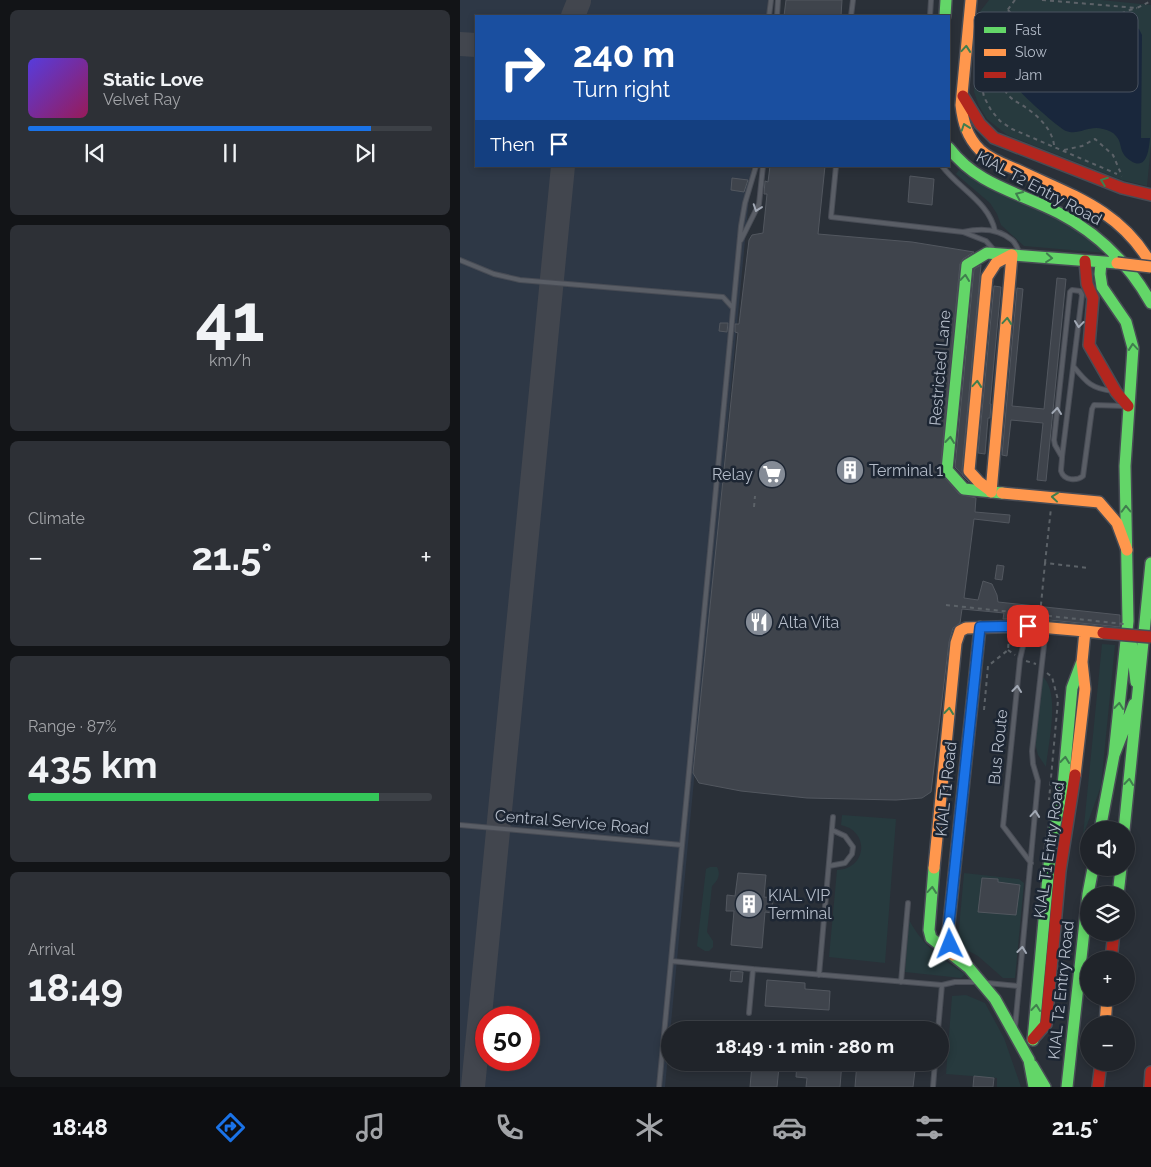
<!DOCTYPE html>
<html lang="en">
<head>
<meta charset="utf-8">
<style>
	body { margin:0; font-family:Raleway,sans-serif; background:#2d3036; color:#f1f3f6; height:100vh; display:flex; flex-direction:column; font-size:19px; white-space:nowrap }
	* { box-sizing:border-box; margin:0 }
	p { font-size:16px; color:#a2a4a8 }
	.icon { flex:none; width:28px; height:28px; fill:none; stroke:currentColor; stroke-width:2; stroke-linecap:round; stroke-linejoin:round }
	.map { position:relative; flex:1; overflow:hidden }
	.panel { display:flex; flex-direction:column; gap:10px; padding:10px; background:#121417; width:460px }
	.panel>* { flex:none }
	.banner { position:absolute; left:15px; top:15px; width:475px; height:152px; border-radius:0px; box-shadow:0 2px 8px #0003,0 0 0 1px #3d4147; background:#1a4fa0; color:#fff; overflow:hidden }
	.tools { position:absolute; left:620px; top:821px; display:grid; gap:10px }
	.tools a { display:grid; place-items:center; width:55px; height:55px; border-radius:50%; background:#20242a; box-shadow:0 2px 8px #0003,0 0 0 1px #3d4147; font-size:25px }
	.speed { position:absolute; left:15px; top:1006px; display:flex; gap:10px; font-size:25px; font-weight:700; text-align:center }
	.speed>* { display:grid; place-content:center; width:65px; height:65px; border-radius:50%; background:#20242a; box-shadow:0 2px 8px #0003,0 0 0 1px #3d4147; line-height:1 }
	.speed .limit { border:8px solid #d22; background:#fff; color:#111 }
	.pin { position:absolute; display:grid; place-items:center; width:42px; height:42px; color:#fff; margin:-21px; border-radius:10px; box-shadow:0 2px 8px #0006 }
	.me { position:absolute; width:55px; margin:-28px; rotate:358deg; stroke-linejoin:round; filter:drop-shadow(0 0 4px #0008) }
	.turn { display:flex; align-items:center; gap:18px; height:105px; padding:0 15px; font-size:22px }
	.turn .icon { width:65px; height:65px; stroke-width:2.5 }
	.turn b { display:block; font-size:35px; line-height:42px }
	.then { display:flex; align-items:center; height:48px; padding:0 15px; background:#0003; gap:10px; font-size:19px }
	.big { font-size:38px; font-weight:700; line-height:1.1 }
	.panel .card { flex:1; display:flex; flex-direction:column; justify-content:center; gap:8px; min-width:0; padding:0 18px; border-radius:8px; background:#2d3036 }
	.panel .dial { align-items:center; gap:0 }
	.dial b { font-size:65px; line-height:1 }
	.song { display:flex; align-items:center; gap:15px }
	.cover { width:60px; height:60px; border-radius:8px; background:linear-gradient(135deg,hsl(250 70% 55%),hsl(330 70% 35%)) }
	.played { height:5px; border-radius:2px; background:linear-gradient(90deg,#1a73e8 85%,#3d4147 85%) }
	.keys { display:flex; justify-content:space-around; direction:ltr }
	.heat { display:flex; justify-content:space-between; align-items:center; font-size:28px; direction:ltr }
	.charge { height:8px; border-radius:4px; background:linear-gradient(90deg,#34c759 87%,#3d4147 0) }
	.trip { position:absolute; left:201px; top:1021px; width:288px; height:50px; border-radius:25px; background:#20242a; box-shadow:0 2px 8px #0003,0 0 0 1px #3d4147; font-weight:700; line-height:50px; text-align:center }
	.tabs { display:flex; height:80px; justify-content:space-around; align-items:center; background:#0d0e11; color:#a2a4a8 }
	.tabs .icon { width:35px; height:35px }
	.tabs .current { color:#1a73e8 }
	.tabs b { font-size:22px; color:#f1f3f6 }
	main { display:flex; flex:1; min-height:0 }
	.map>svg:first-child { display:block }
	.airport { fill:#2e3846; fill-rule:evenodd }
	.green { fill:#273a3e }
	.water { fill:#19273c }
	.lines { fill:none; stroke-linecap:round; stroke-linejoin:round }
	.taxiway { stroke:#42464e; stroke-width:24 }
	.building { fill:#3f444c; stroke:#52575f }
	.lane-casing { stroke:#484c55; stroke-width:6 }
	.fast-casing { stroke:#484c55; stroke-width:14 }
	.slow-casing { stroke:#484c55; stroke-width:14 }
	.jam-casing { stroke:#484c55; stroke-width:14 }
	.path { stroke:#5c6268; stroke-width:2; stroke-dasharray:4 4; stroke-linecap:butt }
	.lane { stroke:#5a5e66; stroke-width:4 }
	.fast { stroke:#63d668; stroke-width:11 }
	.slow { stroke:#ff974d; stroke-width:11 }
	.jam { stroke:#b3261e; stroke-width:11 }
	.slow-bridge-casing { stroke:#484c55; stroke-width:14; stroke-linecap:butt }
	.jam-bridge-casing { stroke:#484c55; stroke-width:14; stroke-linecap:butt }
	.path-bridge { stroke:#5c6268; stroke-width:2; stroke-dasharray:4 4; stroke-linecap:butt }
	.slow-bridge { stroke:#ff974d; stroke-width:11 }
	.jam-bridge { stroke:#b3261e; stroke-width:11 }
	.oneway { stroke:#407e4e }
	.oneway2 { stroke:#a2a9b5 }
	.route-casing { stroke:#114b97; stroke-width:12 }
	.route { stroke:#1a73e8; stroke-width:9 }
	.labels { text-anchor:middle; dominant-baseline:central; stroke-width:5; stroke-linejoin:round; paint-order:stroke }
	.street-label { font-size:16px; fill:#b4bcc9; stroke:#1d2633 }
	.poi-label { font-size:16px; fill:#b4bcc9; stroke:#1d2633; text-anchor:start }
	.key { fill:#1d2633; stroke:#4a5360; stroke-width:1 }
	.key-label { font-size:14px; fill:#b4bcc9 }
</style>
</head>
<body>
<main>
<section class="panel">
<div class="card">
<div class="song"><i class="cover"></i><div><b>Static Love</b><p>Velvet Ray</p></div></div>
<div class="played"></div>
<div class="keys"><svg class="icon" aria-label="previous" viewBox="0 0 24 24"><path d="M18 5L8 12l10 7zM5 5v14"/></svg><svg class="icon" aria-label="pause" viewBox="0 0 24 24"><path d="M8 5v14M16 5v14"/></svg><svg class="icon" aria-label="next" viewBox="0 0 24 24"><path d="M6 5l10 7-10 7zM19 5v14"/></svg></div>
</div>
<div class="card dial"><b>41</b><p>km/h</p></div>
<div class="card"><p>Climate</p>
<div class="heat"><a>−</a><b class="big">21.5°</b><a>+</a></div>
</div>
<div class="card"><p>Range · 87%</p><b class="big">435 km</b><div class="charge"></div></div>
<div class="card"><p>Arrival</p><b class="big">18:49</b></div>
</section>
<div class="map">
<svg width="691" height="1087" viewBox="0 0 691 1087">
	<rect width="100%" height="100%" fill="#2a3038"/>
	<!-- airport -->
	<path class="airport" d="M0 0H308L307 16H16V166H292L205 1087H0ZM26 1018H69V1060H26Z"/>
	<!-- green -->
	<path class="green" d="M529 0H641L691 5V145L687 186 662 180 547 135 527 119 519 106 514 92 519 13Z
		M499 170C529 192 566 201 600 218 617 227 631 240 646 253L564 246 541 225 537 214 530 203 496 174Z
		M642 644 655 645 641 786 623 836Z
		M582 676C601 692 588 744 586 767L578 755 575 743Z
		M382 815 436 819 425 963 369 957 377 870C407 869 410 831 381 825Z
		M250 867H257C261 875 258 880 252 886L247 932 253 941V947L249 951H245L237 946 246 869Z
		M504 873 559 879 564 883 555 978H543L518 956 499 946 498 940Z
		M449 920C465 948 479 957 505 974L501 978 445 972Z
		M506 995 525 1003 544 1038 561 1087H537V1078L486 1074 492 996Z"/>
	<!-- water -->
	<path class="water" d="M672 26 679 29 682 35 681 138H690C689 149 687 171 671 161 668 159 665 157 663 153 660 148 661 141 656 136 653 132 648 130 643 129 628 125 619 136 606 131 600 129 558 92 556 86 548 69 563 45 579 39 588 37 599 37 609 40 617 43 623 50 633 48 648 44 651 29 672 26Z"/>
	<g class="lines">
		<!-- taxiway -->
		<path class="taxiway" d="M113 16 119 1
			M0 44 16 45
			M13 1087 103 166"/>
	</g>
	<!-- building -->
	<path class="building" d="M326 0H382L381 16H324Z
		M310 166H365L358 234 452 242 514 252 503 259 500 264 480 472 499 494 516 498 515 512 550 515 549 523 514 519 504 598 518 600 523 581 532 584 537 595 538 602 660 615V627L559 617V619H543L544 613 502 609 500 623 493 628 489 642 471 792 462 798 436 800 347 798 281 791 239 783 233 773 278 333 275 332V324H279L289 240 292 235 303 233 307 194H304L305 181 308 182Z
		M450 176 474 179 472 205 448 202Z
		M272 178 288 180 284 192 271 190Z
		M521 265 502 470 503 476 509 482 495 467 514 269Z
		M597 278 606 279 586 481 577 480 583 423 551 420 547 456 542 455 557 288 563 289 552 406 584 409Z
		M534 286 541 287 530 404H531L530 418H528L525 454 518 453Z
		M260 323H268L267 332 259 331Z
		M537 565 544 566 542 580 535 579Z
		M278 873 306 875 304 897 313 898 312 913 305 912 302 948 271 945 274 911H266L267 895 275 896Z
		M522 878 538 879V882L560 885 556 915 518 912Z
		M271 971 283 972 282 982 270 981Z
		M307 980 345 983V989L370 991 369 1010 305 1006Z
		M337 1062H382L380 1087H346L347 1078 336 1077Z
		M397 1062H456L453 1087H395Z
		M292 1065 319 1067 317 1087H290Z
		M514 1076 534 1078 533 1087H513Z"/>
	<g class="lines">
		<defs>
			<path id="lane" d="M309 16 311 0
				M317 16 318 0
				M391 16 393 0
				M470 16 471 0
				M376 166 371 217 503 232 526 241 534 250
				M482 166C499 189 529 202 535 231
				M503 232C520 228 538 228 552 240 556 243 558 250 560 254
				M281 240 299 204 303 166
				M0 260 34 274 60 280 263 297 273 308
				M614 367C626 382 632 389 653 391
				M602 457 595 445 594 440 610 292 612 290 620 291 622 295 602 457C602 462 601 467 601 471 604 481 617 481 623 476L632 409 634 405 665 406
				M567 629 560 659 543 826 571 863
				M0 825 222 845
				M369 866 385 863 392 854 393 847 385 836 372 830
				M211 961 293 969
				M359 975 373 817
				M441 982 448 903
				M527 983 559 986
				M289 1013 293 969 482 985 495 982H518
				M555 1028 578 781 573 764 572 751 586 628
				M478 1030 482 985
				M199 1087 281 226 285 203 296 166
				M473 1087 475 1062"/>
			<path id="fast" d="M485 16 486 0
				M489 148C518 186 559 192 599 213 639 234 669 264 691 303
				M641 262 640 274 642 287 666 322 673 348 665 466 668 621 654 755
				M542 493 504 489 487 470 507 265 527 253 657 263
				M671 641 676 682
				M640 830 654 755 674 704
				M664 830 691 563
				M474 868 469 930 471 938 509 968 535 999 569 1060 574 1087
				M658 895 661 868
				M573 1040 591 844 603 786 612 688 621 664
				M572 1065 585 1087
				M607 1087 628 894 633 868"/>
			<path id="slow" d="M511 0 501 105C503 122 507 137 520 150 531 160 546 165 560 171 613 196 660 210 691 264
				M531 491 519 482 509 471 527 277 536 263 551 255
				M531 492 552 255
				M542 493 639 502 657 523 667 550
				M615 775 625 689 622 662 625 631 643 633
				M474 868 496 643 500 631 506 628 568 626 625 631
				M493 955 488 933 520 627
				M645 1025 647 998"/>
			<path id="jam" d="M503 96 520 124 534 138 662 188 691 195
				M625 261 627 284 633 298 629 345 656 392 668 406
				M651 960 654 932
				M573 1039 586 1024 600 871 615 775
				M638 1087 641 1062
				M690 1087 691 1072"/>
		</defs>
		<!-- lane casing -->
		<use href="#lane" class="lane-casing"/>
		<!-- fast casing -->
		<use href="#fast" class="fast-casing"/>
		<!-- slow casing -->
		<use href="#slow" class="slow-casing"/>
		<!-- jam casing -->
		<use href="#jam" class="jam-casing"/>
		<!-- path -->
		<path class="path" d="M555 0 546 12 533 20 529 28 528 51 521 81 524 97 531 110 540 121 552 129 657 174
			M582 0 677 8 691 1
			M548 10 561 25
			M594 145C592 128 576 114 562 105 557 102 553 100 549 96 528 73 551 16 583 16 601 16 617 39 630 38 640 37 646 25 653 19 660 13 669 10 677 8
			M604 150 622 146 635 139 653 155 662 176
			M294 507 295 496
			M585 563 591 508
			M486 605 580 615 585 563 629 568
			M548 650 555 655
			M566 661 576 664
			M587 673 592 677 598 700 589 800
			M524 710 528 666 548 650 549 637"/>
		<!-- lane -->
		<use href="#lane" class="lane"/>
		<!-- fast -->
		<use href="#fast" class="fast"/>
		<!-- slow -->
		<use href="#slow" class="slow"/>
		<!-- jam -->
		<use href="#jam" class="jam"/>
		<defs>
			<path id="slow-bridge" d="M657 263 691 267"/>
			<path id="jam-bridge" d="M643 633 691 637"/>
		</defs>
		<!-- slow-bridge casing -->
		<use href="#slow-bridge" class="slow-bridge-casing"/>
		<!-- jam-bridge casing -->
		<use href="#jam-bridge" class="jam-bridge-casing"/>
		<!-- path-bridge -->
		<path class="path-bridge" d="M580 615 664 624"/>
		<!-- slow-bridge -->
		<use href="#slow-bridge" class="slow-bridge"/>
		<!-- jam-bridge -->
		<use href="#jam-bridge" class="jam-bridge"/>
	</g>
	<!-- one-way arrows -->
	<defs><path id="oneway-chevron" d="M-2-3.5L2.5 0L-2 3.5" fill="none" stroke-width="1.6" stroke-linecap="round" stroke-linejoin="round" transform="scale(1.25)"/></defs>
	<g class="oneway">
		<use href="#oneway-chevron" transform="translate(506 49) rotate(-85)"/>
		<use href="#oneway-chevron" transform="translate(505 127) rotate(-109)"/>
		<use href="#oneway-chevron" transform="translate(644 181) rotate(-159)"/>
		<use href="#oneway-chevron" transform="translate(559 195) rotate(-156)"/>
		<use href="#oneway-chevron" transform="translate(589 258) rotate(5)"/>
		<use href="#oneway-chevron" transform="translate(505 278) rotate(-84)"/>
		<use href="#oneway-chevron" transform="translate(547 321) rotate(-85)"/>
		<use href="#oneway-chevron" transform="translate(673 347) rotate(-95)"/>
		<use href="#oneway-chevron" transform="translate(517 384) rotate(-85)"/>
		<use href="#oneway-chevron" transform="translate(490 440) rotate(-84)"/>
		<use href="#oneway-chevron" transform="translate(595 497) rotate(-174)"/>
		<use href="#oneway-chevron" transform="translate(666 509) rotate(-91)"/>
		<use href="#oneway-chevron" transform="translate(659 706) rotate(-84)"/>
		<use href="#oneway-chevron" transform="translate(489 711) rotate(-84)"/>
		<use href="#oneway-chevron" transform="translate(605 760) rotate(-84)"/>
		<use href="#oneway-chevron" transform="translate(669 782) rotate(-84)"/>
		<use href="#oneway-chevron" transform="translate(472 890) rotate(-85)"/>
		<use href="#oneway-chevron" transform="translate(576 1008) rotate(-84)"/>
	</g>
	<g class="oneway2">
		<use href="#oneway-chevron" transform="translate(297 208) rotate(109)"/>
		<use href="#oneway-chevron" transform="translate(619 324) rotate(96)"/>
		<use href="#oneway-chevron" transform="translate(597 411) rotate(-84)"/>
		<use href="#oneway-chevron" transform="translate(557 689) rotate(-84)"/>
		<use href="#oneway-chevron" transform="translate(575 814) rotate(-85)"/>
		<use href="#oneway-chevron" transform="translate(562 950) rotate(-84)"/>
	</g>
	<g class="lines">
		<defs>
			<path id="route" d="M490 944 488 933 520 627 568 626"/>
		</defs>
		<!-- route casing -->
		<use href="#route" class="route-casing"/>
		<!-- route -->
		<use href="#route" class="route"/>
	</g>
	<!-- icons -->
	<defs>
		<symbol id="building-disc" viewBox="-11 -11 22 22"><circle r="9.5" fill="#848b96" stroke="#1d2633"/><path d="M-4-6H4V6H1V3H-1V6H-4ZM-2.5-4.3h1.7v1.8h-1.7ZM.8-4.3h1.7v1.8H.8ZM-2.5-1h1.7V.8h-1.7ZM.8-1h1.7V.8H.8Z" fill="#fff"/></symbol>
		<symbol id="supermarket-disc" viewBox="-11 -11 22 22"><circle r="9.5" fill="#848b96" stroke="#1d2633"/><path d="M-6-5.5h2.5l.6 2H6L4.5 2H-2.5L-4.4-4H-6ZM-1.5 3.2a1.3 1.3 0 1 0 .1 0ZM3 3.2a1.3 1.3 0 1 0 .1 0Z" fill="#fff"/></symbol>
		<symbol id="restaurant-disc" viewBox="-11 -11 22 22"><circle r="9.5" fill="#848b96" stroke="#1d2633"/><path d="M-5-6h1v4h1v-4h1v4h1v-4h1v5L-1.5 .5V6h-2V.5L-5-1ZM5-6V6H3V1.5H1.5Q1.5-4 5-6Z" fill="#fff"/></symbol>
	</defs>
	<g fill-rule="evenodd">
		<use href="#building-disc" x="374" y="454" width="32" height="32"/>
		<use href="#supermarket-disc" x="296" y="458" width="32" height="32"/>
		<use href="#restaurant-disc" x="283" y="606" width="32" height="32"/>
		<use href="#building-disc" x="273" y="888" width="32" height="32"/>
	</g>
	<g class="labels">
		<!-- street labels -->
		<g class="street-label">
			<text transform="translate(579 188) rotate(28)">KIAL T2 Entry Road</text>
			<text transform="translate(480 368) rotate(-85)">Restricted Lane</text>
			<text transform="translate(538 747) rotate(-84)">Bus Route</text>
			<text transform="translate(486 789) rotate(-84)">KIAL T1 Road</text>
			<text transform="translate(112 822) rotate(5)">Central Service Road</text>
			<text transform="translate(589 850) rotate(-82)">KIAL T1 Entry Road</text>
			<text transform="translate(601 990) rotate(-84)">KIAL T2 Entry Road</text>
		</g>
		<!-- poi labels -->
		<g class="poi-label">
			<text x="409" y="470">Terminal 1</text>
			<text x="293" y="474" text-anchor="end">Relay</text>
			<text x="318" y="622">Alta Vita</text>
			<text x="308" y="895">KIAL VIP<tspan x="308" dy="18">Terminal</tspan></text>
		</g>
	</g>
	<!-- legend -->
	<rect x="514" y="12" width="164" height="80" rx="8" class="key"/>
	<rect x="524" y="27" width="22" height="6" fill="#63d668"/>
	<rect x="524" y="49" width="22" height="7" fill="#ff974d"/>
	<rect x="524" y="72" width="22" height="6" fill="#b3261e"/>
	<g class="key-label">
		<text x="555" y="35">Fast</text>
		<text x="555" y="57">Slow</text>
		<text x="555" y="80">Jam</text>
	</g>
</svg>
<div class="tools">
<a><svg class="icon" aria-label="sound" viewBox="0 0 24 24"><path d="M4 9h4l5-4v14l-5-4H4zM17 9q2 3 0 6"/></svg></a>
<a><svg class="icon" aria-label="layers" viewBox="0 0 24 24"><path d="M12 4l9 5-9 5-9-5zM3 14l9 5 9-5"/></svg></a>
<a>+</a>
<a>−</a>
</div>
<div class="speed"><div class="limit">50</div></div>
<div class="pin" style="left:568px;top:626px;background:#d93025"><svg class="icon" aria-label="arrive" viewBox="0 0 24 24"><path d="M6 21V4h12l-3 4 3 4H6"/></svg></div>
<svg class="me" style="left:490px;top:944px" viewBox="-20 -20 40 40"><path d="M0-17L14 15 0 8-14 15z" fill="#1a73e8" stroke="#fff" stroke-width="4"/></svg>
<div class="trip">18:49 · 1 min · 280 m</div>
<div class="banner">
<div class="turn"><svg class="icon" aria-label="right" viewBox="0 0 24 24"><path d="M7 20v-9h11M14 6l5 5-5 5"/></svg><div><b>240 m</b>Turn right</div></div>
<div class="then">Then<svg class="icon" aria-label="arrive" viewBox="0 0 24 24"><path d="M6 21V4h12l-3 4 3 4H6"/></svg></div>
</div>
</div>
</main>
<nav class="tabs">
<b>18:48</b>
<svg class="icon current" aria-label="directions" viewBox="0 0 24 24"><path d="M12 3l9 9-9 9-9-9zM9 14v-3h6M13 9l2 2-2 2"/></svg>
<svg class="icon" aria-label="music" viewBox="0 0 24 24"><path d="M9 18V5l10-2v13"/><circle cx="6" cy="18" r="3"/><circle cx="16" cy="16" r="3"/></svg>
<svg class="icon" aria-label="phone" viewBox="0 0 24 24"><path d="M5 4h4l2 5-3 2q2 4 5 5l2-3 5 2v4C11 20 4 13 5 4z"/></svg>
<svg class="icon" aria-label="climate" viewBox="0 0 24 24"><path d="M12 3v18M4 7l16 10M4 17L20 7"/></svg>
<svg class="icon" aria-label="car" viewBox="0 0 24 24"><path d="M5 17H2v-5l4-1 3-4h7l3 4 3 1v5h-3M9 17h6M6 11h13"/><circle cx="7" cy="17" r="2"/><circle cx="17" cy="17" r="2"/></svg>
<svg class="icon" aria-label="filters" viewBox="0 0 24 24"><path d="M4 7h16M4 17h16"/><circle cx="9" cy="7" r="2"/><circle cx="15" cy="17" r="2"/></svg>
<b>21.5°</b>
</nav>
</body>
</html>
